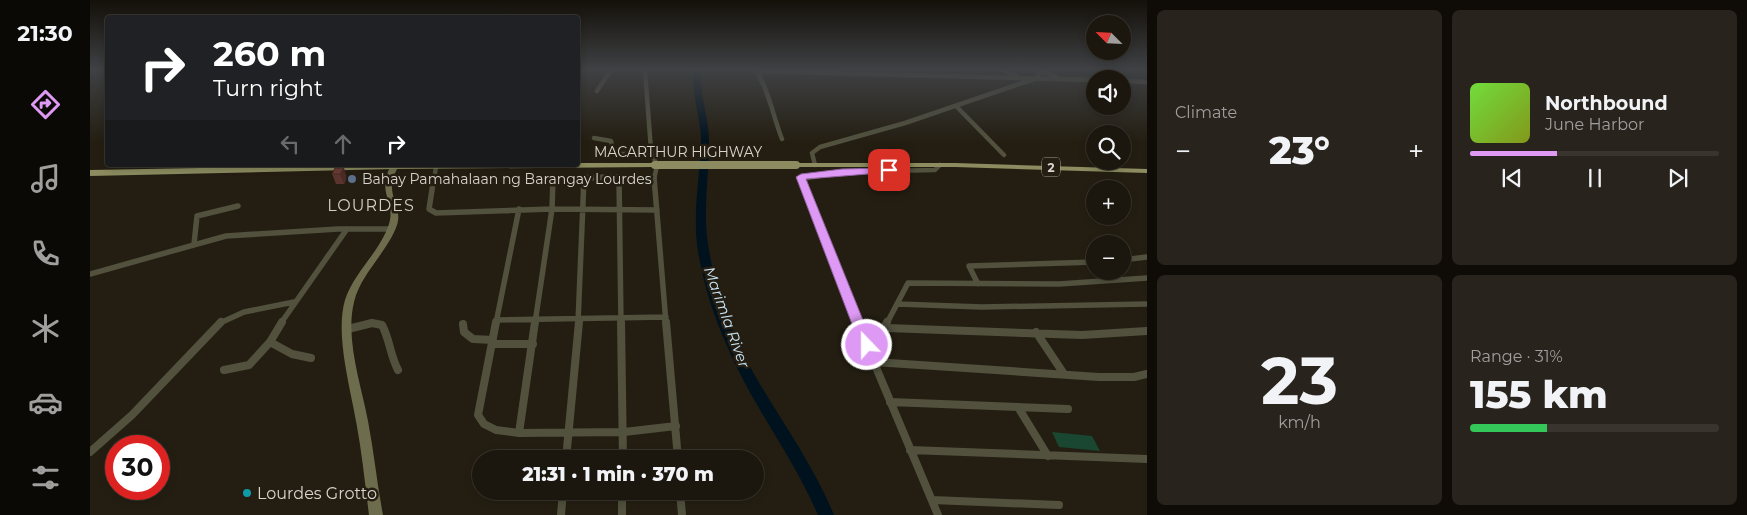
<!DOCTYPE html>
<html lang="en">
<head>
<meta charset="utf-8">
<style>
	body { margin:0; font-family:Montserrat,sans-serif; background:#28231c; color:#f1f3f6; height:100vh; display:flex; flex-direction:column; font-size:19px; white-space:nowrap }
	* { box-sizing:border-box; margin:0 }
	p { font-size:16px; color:#a09f9e }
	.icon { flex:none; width:28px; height:28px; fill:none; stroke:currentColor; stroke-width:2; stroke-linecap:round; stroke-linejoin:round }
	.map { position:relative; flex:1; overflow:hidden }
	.drawer { display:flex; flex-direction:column; gap:10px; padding:10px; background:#0f0c08; width:600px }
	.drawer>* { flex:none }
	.guide { position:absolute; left:15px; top:15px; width:475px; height:152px; border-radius:5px; box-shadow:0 2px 8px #0003,0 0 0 1px #39352e; background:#202124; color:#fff; overflow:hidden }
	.needle { width:32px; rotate:294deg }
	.fabs { position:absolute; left:996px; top:15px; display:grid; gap:10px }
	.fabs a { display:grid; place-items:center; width:45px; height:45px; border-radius:50%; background:#1b160e; box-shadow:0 2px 8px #0003,0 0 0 1px #39352e; font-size:25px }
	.speed { position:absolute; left:15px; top:435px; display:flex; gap:10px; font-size:25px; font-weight:700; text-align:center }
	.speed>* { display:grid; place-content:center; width:65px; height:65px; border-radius:50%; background:#1b160e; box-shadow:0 2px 8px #0003,0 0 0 1px #39352e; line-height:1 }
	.speed .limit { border:8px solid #d22; background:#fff; color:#111 }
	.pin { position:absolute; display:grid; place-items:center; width:42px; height:42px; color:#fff; margin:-21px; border-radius:10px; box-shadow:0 2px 8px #0006 }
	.me { position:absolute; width:55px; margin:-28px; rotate:338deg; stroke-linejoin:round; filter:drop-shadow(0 0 4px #0008) }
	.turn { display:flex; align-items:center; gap:18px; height:105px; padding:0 25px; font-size:22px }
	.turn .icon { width:65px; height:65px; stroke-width:2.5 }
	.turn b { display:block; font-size:35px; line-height:42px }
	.lanes { display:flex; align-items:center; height:48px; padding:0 25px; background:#0003; justify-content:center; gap:25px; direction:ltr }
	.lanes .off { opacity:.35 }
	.big { font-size:38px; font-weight:800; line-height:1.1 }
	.drawer .widget { flex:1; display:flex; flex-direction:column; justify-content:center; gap:8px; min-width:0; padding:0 18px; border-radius:8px; background:#28231c }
	.drawer .dial { align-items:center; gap:0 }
	.dial b { font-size:65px; line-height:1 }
	.song { display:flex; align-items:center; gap:15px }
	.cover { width:60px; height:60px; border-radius:8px; background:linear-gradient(135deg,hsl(100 70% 55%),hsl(70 70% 35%)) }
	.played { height:5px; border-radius:2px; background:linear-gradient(90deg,#dd99f3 35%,#39352e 35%) }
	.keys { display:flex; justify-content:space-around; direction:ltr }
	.heat { display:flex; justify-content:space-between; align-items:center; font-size:28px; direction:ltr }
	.charge { height:8px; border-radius:4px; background:linear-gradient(90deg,#34c759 31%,#39352e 0) }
	.drawer .tiles { flex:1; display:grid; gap:10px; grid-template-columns:repeat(2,1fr) }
	.trip { position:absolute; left:382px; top:450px; width:292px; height:50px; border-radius:25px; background:#1b160e; box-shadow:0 2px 8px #0003,0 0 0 1px #39352e; font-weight:800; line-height:50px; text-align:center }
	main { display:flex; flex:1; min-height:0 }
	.dock { display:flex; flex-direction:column; width:90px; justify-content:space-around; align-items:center; background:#0b0906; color:#a09f9e }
	.dock .icon { width:35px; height:35px }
	.dock .selected { color:#dd99f3 }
	.dock b { font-size:22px; color:#f1f3f6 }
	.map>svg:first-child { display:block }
	.green { fill:#194731 }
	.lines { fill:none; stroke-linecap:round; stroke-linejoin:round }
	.river { fill:#00121e; fill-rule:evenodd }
	.minor-far2 { stroke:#51513e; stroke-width:4.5 }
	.minor-far1 { stroke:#51513e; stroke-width:5.5 }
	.minor { stroke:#51513e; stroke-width:8 }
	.secondary { fill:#6d6d4e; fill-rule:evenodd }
	.trunk { fill:#8c8c60; fill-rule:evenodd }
	.trunk-bridge { stroke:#8c8c60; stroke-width:8 }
	.wall { fill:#5c342e }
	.shaded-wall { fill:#4b2b25 }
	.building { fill:#6b3d35; stroke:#4b2b25 }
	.route { fill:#dd99f3; stroke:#90639e }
	.service-dot { fill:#5c6f8a; stroke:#241e12; stroke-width:2 }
	.culture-dot { fill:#0f9aa8; stroke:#241e12; stroke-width:2 }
	.labels { text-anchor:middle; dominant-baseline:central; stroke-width:5; stroke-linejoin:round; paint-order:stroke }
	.shield { fill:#241e12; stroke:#a39e95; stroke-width:1 }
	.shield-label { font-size:12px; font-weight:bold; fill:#d9d5cd }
	.street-label { font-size:14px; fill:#d9d5cd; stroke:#241e12 }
	.poi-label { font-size:14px; fill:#d9d5cd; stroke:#241e12; text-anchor:start }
	.water-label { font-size:15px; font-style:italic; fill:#cae7f8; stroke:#241e12 }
	.quarter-label { font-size:16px; letter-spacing:1px; fill:#d6cebe; stroke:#241e12 }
	.near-poi-label { font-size:16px; fill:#d9d5cd; stroke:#241e12; text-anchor:start }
</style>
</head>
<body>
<main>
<nav class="dock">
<b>21:30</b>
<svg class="icon selected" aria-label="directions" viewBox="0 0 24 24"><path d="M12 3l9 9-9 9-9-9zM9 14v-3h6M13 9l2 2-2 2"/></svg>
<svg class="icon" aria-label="music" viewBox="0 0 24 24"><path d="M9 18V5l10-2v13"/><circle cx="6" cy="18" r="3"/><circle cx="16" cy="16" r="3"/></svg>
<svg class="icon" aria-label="phone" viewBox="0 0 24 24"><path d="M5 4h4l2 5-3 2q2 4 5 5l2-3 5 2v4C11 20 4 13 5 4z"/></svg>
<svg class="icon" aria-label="climate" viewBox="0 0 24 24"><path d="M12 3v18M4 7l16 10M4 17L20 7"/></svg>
<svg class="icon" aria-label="car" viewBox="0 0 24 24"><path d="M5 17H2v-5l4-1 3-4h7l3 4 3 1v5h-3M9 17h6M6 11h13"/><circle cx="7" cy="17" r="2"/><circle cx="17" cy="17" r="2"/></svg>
<svg class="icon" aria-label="filters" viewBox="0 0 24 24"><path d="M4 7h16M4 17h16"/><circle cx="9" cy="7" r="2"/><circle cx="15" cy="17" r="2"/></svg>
</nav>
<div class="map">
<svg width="1057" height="515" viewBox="0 0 1057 515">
	<rect width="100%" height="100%" fill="#241e12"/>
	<!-- green -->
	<path class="green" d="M962 432 1002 436 1010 451 969 447Z"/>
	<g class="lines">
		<!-- river -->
		<path class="river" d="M603 70H611C609 94 619 117 619 141 619 178 612 214 619 250 626 293 643 337 664 374 691 421 723 464 744 515H728C710 473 684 435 662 396 637 351 616 302 608 251 602 214 610 178 611 141 611 117 601 94 603 70Z"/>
		<!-- minor-far2 -->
		<path class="minor-far2" d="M555 70 561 150 567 166 564 179
			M666 70C679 91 683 116 692 139
			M913 70 927 76
			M948 70 967 77
			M666 71 1005 80
			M1032 81 1057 82
			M507 91 521 70
			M866 106 914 155
			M504 138 521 141 524 154H563
			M725 165 722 153 730 147 815 123 947 78 950 71
			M344 179 346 167
			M463 179 564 177
			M712 179 752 172 845 170 850 165"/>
		<!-- minor-far1 -->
		<path class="minor-far1" d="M344 177 339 209 346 213 462 209 567 210
			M564 177 576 323
			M711 177 767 323
			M529 178 531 323
			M104 244 107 216 148 206
			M1032 260 1057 257
			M0 274 136 236 248 229H302
			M888 284 879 266 1005 262
			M807 304 892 307 1057 304
			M406 320 576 317
			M130 323 154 312 204 302
			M191 323 257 229
			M406 323 429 209
			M445 323 462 209 463 178 527 177
			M488 323 494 178
			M797 323 818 283 969 284 1057 278"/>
		<!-- minor -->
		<path class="minor" d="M192 322 180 342 202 354 221 358
			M406 322 388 415 394 424 406 430 429 433 534 432 586 426
			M531 322 533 459
			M576 322 588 459
			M767 322 848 515
			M373 324 374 332 383 339 403 340
			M795 326 797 322
			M769 327 992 335 1057 331
			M258 329 282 323 292 325C300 340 300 355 308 370
			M946 332 974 374
			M402 344H443
			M784 362 1009 377H1044L1057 374
			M134 370 159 365 180 342
			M800 402 978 409
			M928 407 958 456
			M429 433 445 322
			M820 450 1057 459
			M0 452 42 415 131 322
			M476 459 489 322
			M532 491V515
			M590 491 592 515
			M842 500 969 505
			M471 515 473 491"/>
		<!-- secondary -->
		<path class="secondary" d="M301 165H307L308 167C305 173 302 179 302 185 301 200 312 209 307 225 297 253 271 273 264 302 255 339 271 384 278 421 284 452 287 484 293 515H279C275 484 272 452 266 421 260 386 245 334 255 300 264 272 290 252 299 224 306 201 286 194 301 165Z"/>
		<!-- trunk -->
		<path class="trunk" d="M488 163H565L569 165 565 167 304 169 0 176V170L280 165H488Z
			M703 163H865L1057 169V173L865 167H706L702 165Z"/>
		<!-- trunk-bridge -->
		<path class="trunk-bridge" d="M565 165H706"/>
	</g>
	<!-- wall -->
	<path class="wall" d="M245 168 257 178 254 184H246L242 174Z"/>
	<!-- shaded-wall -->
	<path class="shaded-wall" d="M254 168 257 178 254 184 250 174Z"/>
	<!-- building -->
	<path class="building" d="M245 168H254L250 174H242Z"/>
	<!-- sky -->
	<linearGradient id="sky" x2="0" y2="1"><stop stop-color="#14100a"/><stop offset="0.49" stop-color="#3f4144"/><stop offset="1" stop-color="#3f4144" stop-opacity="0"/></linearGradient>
	<rect width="1057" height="142" fill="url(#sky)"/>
	<!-- route -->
	<path class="route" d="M799 168 804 170 803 172 716 179 783 345 777 350 770 345 706 177 711 174 752 169Z"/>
	<!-- markers -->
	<circle class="service-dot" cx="262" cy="179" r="5"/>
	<circle class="culture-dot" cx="157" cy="493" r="5"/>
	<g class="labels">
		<!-- shield labels -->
		<rect class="shield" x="952" y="157.5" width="18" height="19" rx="4"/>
		<g class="shield-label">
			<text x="961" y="167">2</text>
		</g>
		<!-- street labels -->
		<g class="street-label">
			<text x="588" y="152">MACARTHUR HIGHWAY</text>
		</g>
		<!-- poi labels -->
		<g class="poi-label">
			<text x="272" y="179">Bahay Pamahalaan ng Barangay Lourdes</text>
		</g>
		<!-- water labels -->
		<g class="water-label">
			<text transform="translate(637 317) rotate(70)">Marimla River</text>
		</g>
		<!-- quarter labels -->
		<g class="quarter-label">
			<text x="281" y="205">LOURDES</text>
		</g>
		<!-- near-poi labels -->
		<g class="near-poi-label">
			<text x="167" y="493">Lourdes Grotto</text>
		</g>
	</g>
</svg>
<div class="fabs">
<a><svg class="needle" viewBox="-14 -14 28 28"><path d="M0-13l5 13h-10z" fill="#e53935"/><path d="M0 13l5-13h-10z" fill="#a09f9e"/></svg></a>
<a><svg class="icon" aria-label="sound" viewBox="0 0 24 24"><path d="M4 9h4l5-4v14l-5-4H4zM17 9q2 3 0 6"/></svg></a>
<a><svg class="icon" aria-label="search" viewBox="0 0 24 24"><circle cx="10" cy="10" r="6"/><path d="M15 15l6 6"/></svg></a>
<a>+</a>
<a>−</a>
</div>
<div class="speed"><div class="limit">30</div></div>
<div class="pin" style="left:799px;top:170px;background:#d93025"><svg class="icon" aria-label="arrive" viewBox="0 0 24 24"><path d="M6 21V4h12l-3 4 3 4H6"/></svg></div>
<svg class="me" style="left:777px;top:345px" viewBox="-20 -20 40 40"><circle r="17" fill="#dd99f3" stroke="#fff" stroke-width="3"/><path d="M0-11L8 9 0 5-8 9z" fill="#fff"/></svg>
<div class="trip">21:31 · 1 min · 370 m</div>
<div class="guide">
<div class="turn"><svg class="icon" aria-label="right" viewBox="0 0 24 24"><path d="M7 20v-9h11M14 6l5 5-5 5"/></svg><div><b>260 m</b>Turn right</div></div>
<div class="lanes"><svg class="icon off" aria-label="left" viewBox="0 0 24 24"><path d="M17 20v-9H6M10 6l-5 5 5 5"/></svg><svg class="icon off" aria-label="ahead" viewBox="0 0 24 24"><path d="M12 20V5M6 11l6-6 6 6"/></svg><svg class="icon" aria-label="right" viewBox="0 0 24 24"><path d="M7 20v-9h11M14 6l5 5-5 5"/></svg></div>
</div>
</div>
<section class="drawer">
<div class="tiles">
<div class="widget"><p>Climate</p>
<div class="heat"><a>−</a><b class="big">23°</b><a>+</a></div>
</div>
<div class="widget">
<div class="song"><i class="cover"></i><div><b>Northbound</b><p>June Harbor</p></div></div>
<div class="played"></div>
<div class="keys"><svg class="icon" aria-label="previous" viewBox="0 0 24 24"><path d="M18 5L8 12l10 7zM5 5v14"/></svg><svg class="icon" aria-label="pause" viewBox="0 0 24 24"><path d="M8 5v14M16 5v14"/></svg><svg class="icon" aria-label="next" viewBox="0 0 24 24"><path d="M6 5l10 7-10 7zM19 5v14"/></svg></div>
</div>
<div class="widget dial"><b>23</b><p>km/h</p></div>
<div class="widget"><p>Range · 31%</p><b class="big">155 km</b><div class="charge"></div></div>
</div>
</section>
</main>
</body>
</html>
